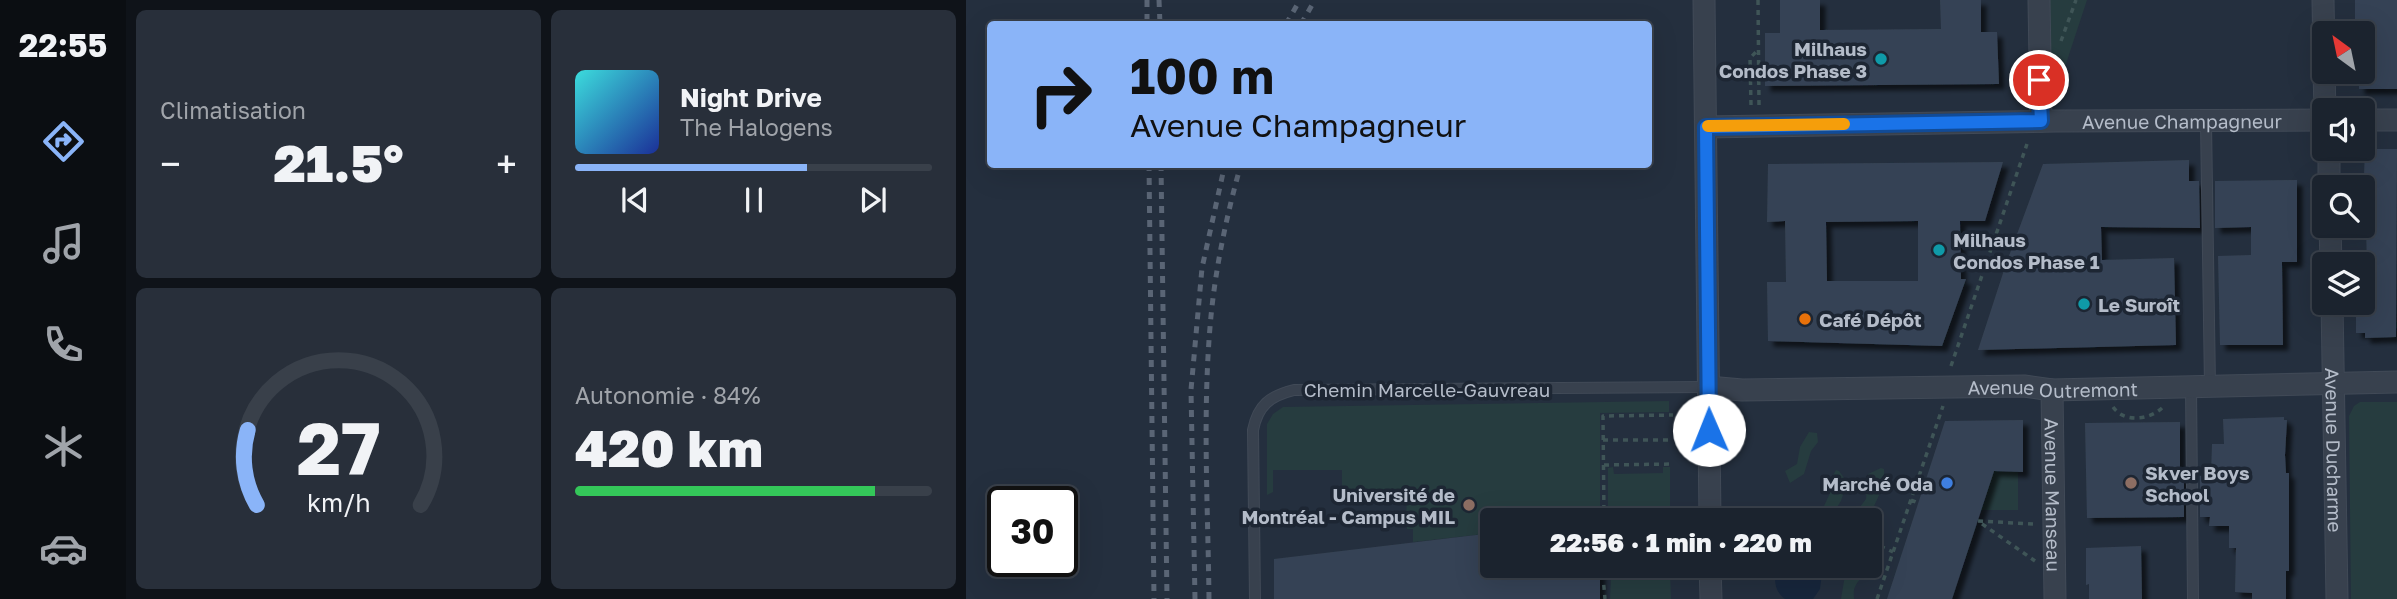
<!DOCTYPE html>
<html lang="fr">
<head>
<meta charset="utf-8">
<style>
	body { margin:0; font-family:"Golos Text",sans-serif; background:#282f3a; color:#f1f3f6; height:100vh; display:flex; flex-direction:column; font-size:26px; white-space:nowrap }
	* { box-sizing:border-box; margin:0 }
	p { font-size:23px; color:#a0a4aa }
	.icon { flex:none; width:38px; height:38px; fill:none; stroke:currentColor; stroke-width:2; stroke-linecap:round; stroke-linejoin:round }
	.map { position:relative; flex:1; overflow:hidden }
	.details { display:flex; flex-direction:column; gap:10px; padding:10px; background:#0f1319; width:840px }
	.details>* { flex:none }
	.top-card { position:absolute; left:21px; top:21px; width:665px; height:147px; border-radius:7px; box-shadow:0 7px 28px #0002,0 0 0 2px #39404a; background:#8ab4f8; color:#111; overflow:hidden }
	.needle { width:46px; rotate:327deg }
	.fabs { position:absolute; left:1346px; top:21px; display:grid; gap:14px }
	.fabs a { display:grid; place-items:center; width:63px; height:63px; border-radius:7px; background:#1b232e; box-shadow:0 7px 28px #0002,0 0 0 2px #39404a; font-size:35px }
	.speed { position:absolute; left:21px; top:486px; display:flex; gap:14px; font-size:35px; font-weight:700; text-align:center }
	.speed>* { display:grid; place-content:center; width:91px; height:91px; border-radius:50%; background:#1b232e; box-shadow:0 7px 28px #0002,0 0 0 2px #39404a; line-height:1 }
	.speed .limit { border:4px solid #111; border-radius:10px; background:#fff; color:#111 }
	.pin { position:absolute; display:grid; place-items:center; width:60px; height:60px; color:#fff; margin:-30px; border:4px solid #fff; border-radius:50%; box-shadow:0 2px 7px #0007 }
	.me { position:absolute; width:77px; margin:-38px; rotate:359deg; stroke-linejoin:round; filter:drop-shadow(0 0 5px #0008) }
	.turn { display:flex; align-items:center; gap:24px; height:147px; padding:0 28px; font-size:32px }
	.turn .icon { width:91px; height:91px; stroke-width:2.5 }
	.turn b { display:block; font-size:49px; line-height:60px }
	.big { font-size:52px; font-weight:800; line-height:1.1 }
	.details .tile { flex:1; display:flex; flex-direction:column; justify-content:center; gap:10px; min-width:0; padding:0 24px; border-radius:10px; background:#282f3a }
	.details .dial { align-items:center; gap:0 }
	.dial svg { height:182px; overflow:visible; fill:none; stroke:#39404a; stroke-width:7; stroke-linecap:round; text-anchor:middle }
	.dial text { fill:#f1f3f6; stroke:none }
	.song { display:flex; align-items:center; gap:21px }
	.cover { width:84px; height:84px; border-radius:10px; background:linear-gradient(135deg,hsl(180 70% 55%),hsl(230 70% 35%)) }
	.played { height:7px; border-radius:4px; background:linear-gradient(90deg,#8ab4f8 65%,#39404a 65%) }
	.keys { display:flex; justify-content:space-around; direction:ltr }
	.heat { display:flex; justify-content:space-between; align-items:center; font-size:38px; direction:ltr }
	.charge { height:10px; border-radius:5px; background:linear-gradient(90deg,#34c759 84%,#39404a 0) }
	.details .tiles { flex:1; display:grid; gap:10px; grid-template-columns:repeat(2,1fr) }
	.trip { position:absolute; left:514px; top:508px; width:402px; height:70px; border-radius:7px; background:#1b232e; box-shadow:0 7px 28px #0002,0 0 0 2px #39404a; font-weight:800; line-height:70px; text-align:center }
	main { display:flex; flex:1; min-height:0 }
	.tab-bar { display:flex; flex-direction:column; width:126px; justify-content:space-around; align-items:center; background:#0b0e12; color:#a0a4aa }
	.tab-bar .icon { width:49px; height:49px }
	.tab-bar .on { color:#8ab4f8 }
	.tab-bar b { font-size:32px; color:#f1f3f6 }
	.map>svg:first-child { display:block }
	.green { fill:#263c3f }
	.water { fill:#17263c }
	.building { fill:#364354; fill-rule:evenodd; filter:url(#shadow) }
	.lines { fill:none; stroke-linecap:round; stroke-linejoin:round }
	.service-casing { stroke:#414a57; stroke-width:12 }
	.minor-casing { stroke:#414a57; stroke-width:23 }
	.path { stroke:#3f5557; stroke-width:3.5; stroke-dasharray:5 5; stroke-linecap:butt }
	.service { stroke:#38414e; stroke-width:10 }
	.minor { stroke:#38414e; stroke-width:21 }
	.rail { stroke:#5a6575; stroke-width:5; stroke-dasharray:7 7; stroke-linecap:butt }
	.route-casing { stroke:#114b97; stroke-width:18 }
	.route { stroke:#1a73e8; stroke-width:12 }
	.slow { stroke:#f59e0b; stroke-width:12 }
	.culture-dot { fill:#0f9aa8; stroke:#1d2633; stroke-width:2.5 }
	.food-dot { fill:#e8710a; stroke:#1d2633; stroke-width:2.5 }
	.shop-dot { fill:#3f7fe0; stroke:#1d2633; stroke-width:2.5 }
	.education-dot { fill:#8d6e63; stroke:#1d2633; stroke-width:2.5 }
	.labels { text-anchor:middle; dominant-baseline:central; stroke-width:7; stroke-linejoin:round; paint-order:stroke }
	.poi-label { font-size:19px; font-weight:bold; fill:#b4bcc9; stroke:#1d2633; text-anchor:start }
	.street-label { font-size:19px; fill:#b4bcc9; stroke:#1d2633 }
</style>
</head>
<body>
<main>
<nav class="tab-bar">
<b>22:55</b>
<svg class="icon on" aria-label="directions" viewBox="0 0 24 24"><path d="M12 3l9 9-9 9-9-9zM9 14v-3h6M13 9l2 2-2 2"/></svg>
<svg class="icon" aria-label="music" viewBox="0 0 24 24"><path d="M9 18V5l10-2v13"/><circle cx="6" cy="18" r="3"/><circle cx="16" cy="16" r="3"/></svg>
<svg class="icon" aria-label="phone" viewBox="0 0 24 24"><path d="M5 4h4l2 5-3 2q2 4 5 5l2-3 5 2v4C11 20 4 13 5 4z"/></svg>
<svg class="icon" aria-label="climate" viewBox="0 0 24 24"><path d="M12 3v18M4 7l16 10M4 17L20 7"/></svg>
<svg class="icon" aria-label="car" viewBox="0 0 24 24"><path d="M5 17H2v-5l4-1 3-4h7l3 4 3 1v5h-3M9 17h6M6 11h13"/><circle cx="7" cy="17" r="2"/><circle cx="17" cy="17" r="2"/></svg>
</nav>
<section class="details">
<div class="tiles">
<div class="tile"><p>Climatisation</p>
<div class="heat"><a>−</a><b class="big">21.5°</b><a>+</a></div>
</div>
<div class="tile">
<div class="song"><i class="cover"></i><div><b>Night Drive</b><p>The Halogens</p></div></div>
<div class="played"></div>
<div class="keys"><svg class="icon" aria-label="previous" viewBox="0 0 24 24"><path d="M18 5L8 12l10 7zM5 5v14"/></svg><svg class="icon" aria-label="pause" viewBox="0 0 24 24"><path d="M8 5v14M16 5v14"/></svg><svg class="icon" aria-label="next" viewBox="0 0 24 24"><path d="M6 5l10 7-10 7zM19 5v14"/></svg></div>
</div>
<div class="tile dial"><svg viewBox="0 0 100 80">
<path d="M14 69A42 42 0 1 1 86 69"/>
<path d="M14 69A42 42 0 0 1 10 36" stroke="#8ab4f8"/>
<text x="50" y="56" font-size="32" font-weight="700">27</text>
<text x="50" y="72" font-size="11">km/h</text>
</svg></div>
<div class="tile"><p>Autonomie · 84%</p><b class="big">420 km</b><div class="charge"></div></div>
</div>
</section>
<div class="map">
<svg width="1431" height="599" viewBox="0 0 1431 599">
	<defs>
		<filter id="shadow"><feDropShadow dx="5.5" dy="5.5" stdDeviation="2" flood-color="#0009"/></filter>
	</defs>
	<rect width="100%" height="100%" fill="#242f3e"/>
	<!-- green -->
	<path class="green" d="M1084 0H1121L1095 79 1085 81Z
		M703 401V412L634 413V520H527V533L447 542V529H441L440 491 376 492V470H307V492L301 495V424L307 414 317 407Z
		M1394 402H1431V599H1385L1383 416 1388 406Z
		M843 432 851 433 852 442 845 451 838 474 824 483 819 471 831 464 834 447Z
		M647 467 648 474 697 473V467H704V516H642V468Z
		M915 468 918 469C919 481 914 494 909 504 906 511 902 513 901 520H884L900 499 902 474Z
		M870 470 873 471 881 482 875 501 866 515 857 508 866 489 864 481Z
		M1028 471 1052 472V510H1015Z
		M905 550 908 551C911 577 896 571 889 587 887 591 888 595 888 599H875L879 575 888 565H905Z
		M704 571 705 599H644L645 578Z"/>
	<!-- water -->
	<path class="water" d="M811 565H857L854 589 847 599H819C807 590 808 578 811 565Z"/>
	<!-- building -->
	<path class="building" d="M814 0H854V30L975 29 974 0H1015V32H1031L1033 84 799 86V33H814Z
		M1389 0H1431V89H1393V72H1396V33H1392V26H1389Z
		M1399 149H1431L1430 337 1399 338V333H1390V303H1396V264H1401L1400 228H1396Z
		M1223 160V181H1233L1234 228 1135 227 1136 260 1208 258 1210 345 1012 350 1040 264 1077 164Z
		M1037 162 1019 221H994L995 279H1000L976 346 802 341 801 282H820L819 221 801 222 802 164ZM952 221V281H861L860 222Z
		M1331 180V262H1316L1317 345H1254L1252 256 1285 255V227L1249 228V181Z
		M1318 417V420H1321L1319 455 1320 473H1323V571H1320V599H1286V593L1269 592 1270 548H1263V526H1243L1244 517H1234V476L1245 475 1246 444H1258L1257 419Z
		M1057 420V472L1028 471 986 599H921L979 421Z
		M1214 422V476H1218V517L1121 518 1119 423Z
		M527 533V565H634V599H308V559Z
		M1175 546 1176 599H1123V584L1120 585V548Z"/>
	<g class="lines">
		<defs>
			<path id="service" d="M1240 122 1244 386
				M1225 386 1227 599
				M289 599 287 430C292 405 304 396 328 390L742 387"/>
			<g id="minor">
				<path d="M738 0 744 520"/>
				<path d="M1073 0 1075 121"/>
				<path d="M1357 0 1358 57"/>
				<path d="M1358 72 1359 110"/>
				<path d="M1396 120H1431"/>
				<path id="s1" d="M740 127 1090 121 1358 120"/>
				<path d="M1363 149V187"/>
				<path d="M1364 226 1365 264"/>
				<path id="s2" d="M1366 303 1371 599"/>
				<path id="s3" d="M742 387 776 390 1058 386 1086 390 1431 382"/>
				<path id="s4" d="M1086 390 1089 599"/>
				<path d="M744 565 745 599"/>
			</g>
		</defs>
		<!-- service casing -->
		<use href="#service" class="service-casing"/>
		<!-- minor casing -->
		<use href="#minor" class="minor-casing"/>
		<!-- path -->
		<path class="path" d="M792 0 793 105
			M1095 41 1110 0
			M785 105 784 58 792 50
			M985 366 1061 144
			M1147 407C1158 423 1183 420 1196 408
			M637 440H707
			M638 465 708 464
			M945 500 952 503
			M638 519 709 518
			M638 520 637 416 707 415
			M1067 524 1012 521 1069 561
			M905 542 927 552
			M636 565 639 599
			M636 575 708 565
			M911 599 977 406"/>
		<!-- service -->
		<use href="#service" class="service"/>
		<!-- minor -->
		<use href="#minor" class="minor"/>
		<!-- rail -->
		<path class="rail" d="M181 0V24
			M193 0 194 24
			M320 24 334 0
			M335 24 349 0
			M183 164 188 599
			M195 164 201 599
			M229 599 225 390 236 268 259 164
			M243 599C242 505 236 410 245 316 250 265 261 214 275 164"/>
	</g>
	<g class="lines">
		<defs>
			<path id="route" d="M743 430 740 127 1075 121 1073 80"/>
		</defs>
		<!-- route casing -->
		<use href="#route" class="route-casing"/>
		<!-- route -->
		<use href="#route" class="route"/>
		<!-- slow -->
		<path class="slow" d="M742 126 878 124"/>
	</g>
	<!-- markers -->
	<g class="culture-dot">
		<circle cx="915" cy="59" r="7"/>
		<circle cx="973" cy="250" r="7"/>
		<circle cx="1118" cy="304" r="7"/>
	</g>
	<circle class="food-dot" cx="839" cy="319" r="7"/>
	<circle class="shop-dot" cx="981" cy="483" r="7"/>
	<g class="education-dot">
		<circle cx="1165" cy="483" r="7"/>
		<circle cx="503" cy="505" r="7"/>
	</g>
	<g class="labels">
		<!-- poi labels -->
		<g class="poi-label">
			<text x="901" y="48" text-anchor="end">Milhaus<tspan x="901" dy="22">Condos Phase 3</tspan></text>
			<text x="987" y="239">Milhaus<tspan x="987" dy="22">Condos Phase 1</tspan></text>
			<text x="1132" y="304">Le Suroît</text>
			<text x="853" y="319">Café Dépôt</text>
			<text x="1179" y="472">Skver Boys<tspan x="1179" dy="22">School</tspan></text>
			<text x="967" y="483" text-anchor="end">Marché Oda</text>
			<text x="489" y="494" text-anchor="end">Université de<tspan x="489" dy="22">Montréal - Campus MIL</tspan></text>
		</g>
		<!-- street labels -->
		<g class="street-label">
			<text stroke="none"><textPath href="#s1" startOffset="476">Avenue Champagneur</textPath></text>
			<text stroke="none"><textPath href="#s3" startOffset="345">Avenue Outremont</textPath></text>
			<text x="461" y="389">Chemin Marcelle-Gauvreau</text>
			<text stroke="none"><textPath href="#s2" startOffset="147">Avenue Ducharme</textPath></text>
			<text stroke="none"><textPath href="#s4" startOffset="105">Avenue Manseau</textPath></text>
		</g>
	</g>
</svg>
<div class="fabs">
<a><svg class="needle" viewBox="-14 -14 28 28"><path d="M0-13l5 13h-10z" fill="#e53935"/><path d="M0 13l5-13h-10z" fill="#a0a4aa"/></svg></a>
<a><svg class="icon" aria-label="sound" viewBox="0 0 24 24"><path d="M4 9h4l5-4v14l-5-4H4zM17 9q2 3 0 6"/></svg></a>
<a><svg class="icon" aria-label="search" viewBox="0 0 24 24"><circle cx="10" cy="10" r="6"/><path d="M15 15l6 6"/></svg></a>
<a><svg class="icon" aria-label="layers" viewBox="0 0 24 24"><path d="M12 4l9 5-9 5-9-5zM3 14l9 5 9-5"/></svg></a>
</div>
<div class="speed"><div class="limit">30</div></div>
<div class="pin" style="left:1073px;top:80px;background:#d93025"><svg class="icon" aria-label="arrive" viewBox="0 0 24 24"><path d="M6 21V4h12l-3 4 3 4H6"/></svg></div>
<svg class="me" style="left:743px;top:430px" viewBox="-20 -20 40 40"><circle r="19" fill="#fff"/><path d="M0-13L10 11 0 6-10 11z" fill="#1a73e8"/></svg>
<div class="trip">22:56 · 1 min · 220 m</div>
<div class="top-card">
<div class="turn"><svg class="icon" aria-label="right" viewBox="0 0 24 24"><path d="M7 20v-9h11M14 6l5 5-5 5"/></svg><div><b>100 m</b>Avenue Champagneur</div></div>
</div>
</div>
</main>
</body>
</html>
